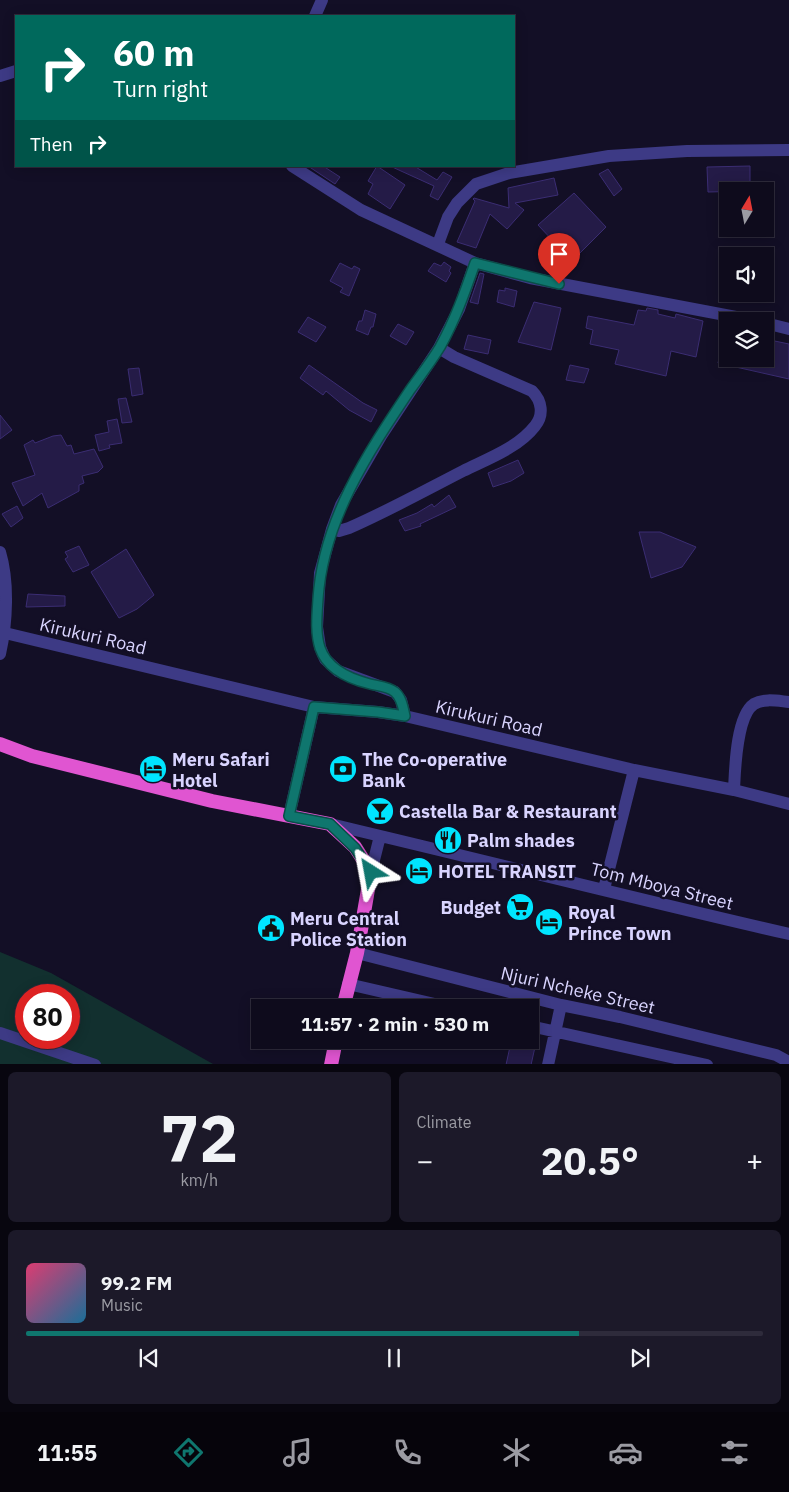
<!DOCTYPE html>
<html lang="en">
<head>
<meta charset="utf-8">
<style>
	body { margin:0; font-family:"IBM Plex Sans",sans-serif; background:#1c1929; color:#f1f3f6; height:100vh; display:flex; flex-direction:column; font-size:19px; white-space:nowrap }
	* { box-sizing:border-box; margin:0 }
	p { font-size:16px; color:#9b9ba3 }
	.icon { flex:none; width:28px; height:28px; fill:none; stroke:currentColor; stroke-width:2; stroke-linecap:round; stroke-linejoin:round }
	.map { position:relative; height:1064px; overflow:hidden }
	.drawer { display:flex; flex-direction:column; gap:8px; padding:8px; background:#08060f; flex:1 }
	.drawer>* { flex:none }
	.hud { position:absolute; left:15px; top:15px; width:500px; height:152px; border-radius:0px; box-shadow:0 2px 12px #0003,0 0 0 1px #2e2b3b; background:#00695c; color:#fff; overflow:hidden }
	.needle { width:32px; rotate:10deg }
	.buttons { position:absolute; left:719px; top:182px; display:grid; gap:10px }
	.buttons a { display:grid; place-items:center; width:55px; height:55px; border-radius:0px; background:#0e0b1c; box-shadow:0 2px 12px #0003,0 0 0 1px #2e2b3b; font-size:25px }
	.speed { position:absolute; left:15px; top:984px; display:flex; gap:10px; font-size:25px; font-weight:700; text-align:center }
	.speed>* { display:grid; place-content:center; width:65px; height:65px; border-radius:50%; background:#0e0b1c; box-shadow:0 2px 12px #0003,0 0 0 1px #2e2b3b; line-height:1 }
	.speed .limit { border:8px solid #d22; background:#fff; color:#111 }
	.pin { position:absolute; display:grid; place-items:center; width:42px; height:42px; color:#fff; margin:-51px -21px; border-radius:50% 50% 50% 0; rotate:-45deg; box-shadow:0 0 5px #0007 }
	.pin .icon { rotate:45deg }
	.me { position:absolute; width:55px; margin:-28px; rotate:326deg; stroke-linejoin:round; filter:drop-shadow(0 0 4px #0008) }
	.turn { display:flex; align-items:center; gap:18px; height:105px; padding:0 15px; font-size:22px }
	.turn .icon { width:65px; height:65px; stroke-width:2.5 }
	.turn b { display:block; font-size:35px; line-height:42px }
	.then { display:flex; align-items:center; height:48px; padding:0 15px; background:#0003; gap:10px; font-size:19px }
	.big { font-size:38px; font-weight:700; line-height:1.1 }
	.drawer .tile { flex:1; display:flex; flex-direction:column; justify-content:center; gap:8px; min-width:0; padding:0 18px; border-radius:8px; background:#1c1929 }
	.drawer .dial { align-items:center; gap:0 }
	.dial b { font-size:65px; line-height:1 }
	.song { display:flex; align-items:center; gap:15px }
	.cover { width:60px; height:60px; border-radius:8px; background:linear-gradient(135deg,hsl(340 70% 55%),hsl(200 70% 35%)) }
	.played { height:5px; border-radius:2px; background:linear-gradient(90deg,#0f766e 75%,#2e2b3b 75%) }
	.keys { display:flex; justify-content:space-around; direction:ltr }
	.heat { display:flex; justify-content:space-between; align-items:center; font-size:28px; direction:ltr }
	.drawer .tiles { flex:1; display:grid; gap:8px; grid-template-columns:1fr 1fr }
	.tile:last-child { grid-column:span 2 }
	.trip { position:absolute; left:251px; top:999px; width:288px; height:50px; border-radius:0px; background:#0e0b1c; box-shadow:0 2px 12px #0003,0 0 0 1px #2e2b3b; font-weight:700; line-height:50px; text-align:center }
	.tabs { display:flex; height:80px; justify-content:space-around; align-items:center; background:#06040b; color:#9b9ba3 }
	.tabs .icon { width:35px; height:35px }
	.tabs .current { color:#0f766e }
	.tabs b { font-size:22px; color:#f1f3f6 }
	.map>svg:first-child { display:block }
	.green { fill:#12302f; fill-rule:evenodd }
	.building { fill:#241b47; stroke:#3b2d73 }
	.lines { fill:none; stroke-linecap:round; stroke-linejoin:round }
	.minor { stroke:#3d3a85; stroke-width:12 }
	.trunk { stroke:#e055d1; stroke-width:14 }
	.route-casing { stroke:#0a4d48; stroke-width:12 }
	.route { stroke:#0f766e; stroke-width:9 }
	.labels { text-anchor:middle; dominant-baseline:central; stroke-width:5; stroke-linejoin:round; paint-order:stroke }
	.street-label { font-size:18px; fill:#d9d4ff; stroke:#130f26 }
	.poi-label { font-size:18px; font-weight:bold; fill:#d9d4ff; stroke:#130f26; text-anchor:start }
</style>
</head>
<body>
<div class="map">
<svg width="789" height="1065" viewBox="0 0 789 1065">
	<rect width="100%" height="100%" fill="#130f26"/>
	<!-- green -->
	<path class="green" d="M0 952 51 973 213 1064H0ZM26 995H69V1038H26Z"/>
	<!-- building -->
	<path class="building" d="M308 166H323L340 177 335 184Z
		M377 166 405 185 390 209 368 194 373 184 368 181Z
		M390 166H414L437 180 443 172 452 177 438 200 430 196 434 186Z
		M750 166V191L708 192 707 167Z
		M608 169 622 189 614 196 599 174Z
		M554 178 558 195 515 203 524 210 507 229 490 214 476 248 457 242 475 201 473 199 474 198 509 208 508 188Z
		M574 193 606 227 572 261 538 225Z
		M444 262 451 267 449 271 451 273 446 282 428 271 434 263 441 266Z
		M340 263 352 269 354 266 360 269 349 296 340 292 343 288 330 281Z
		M480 273 484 274 478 304 470 302Z
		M505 288 517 291 514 307 497 302 499 290 505 291Z
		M534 302 561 308 551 350 518 342Z
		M647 308 658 310V314L675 318 676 314 703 321 696 357 671 351 666 376 615 364 619 350 590 344 593 330 586 328 588 316 634 325 638 310 646 311Z
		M365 310 376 314 373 327H371L368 335 356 330 359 321H362Z
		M308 317 326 327 316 342 298 332Z
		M398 324 414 332 406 345 390 336Z
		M468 335 491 340 488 354 464 349Z
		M765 339 789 344V379L718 363 719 359H765Z
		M309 365 363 403 377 410 371 422 349 410 326 391 323 395 300 378Z
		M570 365 589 369 584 383 566 380Z
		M139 368 143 394 132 396 128 369Z
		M126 398 132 422 122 423 118 399Z
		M0 415 12 430 0 439Z
		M117 419 122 443 109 445 110 448 99 451 95 435 109 432 107 421Z
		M61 435 67 446 71 445 74 454 94 449 103 467 98 472 82 476 84 483 79 485V491L48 508 42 493 23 506 12 483 35 475 24 445 33 440 35 443 53 436Z
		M518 460 524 473 511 481 493 487 488 473Z
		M449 495 456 507 420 524 421 526 405 531 399 520 417 513 432 504 434 507Z
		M17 506 23 518 11 527 2 514Z
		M639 532H660L696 547 682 567 651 578Z
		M79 546 89 565 73 572 65 559 68 557 65 552Z
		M126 549 154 595 137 609 119 618 91 572Z
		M28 594 65 596V606L26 607Z
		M511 1042 535 1047 531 1065H506Z"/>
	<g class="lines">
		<!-- minor -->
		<path class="minor" d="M315 16 322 0
			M0 76 16 71
			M292 166 361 210 475 263 530 278 757 321
			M438 244 448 217 457 203 476 184 509 173 609 156 687 151 789 150
			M765 323 789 329
			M332 529 339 531 349 528C388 511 426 490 463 471 487 459 518 448 535 426 544 415 542 401 532 391L454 357 439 348
			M0 552C9 582 7 623 0 654
			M5 633 314 707 378 712 405 716 634 770 734 790 789 804
			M405 716 401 700 395 692 338 671 325 659 320 647 317 627 320 573 332 529 341 505 381 436 439 348 459 309 475 263
			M734 790C735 770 736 716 754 704 764 698 778 701 789 702
			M289 816 314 707
			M330 824C483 860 636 899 789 934
			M371 872 380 836
			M604 889 634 770
			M357 953 561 1005 620 1017 776 1055 789 1062
			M348 984 452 1008
			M530 1026 707 1065
			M0 1033 95 1065
			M548 1065 561 1005"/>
		<!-- trunk -->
		<path class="trunk" d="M0 744 32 756 212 801 330 824 355 847 371 872 357 953 343 1008
			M331 1065 336 1040"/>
	</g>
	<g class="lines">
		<defs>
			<path id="route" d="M371 872 355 848 330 824 289 816 314 707 378 712 405 716C403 708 402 698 395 692 388 686 378 686 370 684 350 679 327 669 320 648 315 632 317 615 318 599 323 521 367 454 410 390 420 376 431 362 440 347 455 320 465 292 475 263L559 284"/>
		</defs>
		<!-- route casing -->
		<use href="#route" class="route-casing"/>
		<!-- route -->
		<use href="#route" class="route"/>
	</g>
	<!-- icons -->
	<defs>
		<symbol id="hotel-disc" viewBox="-11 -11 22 22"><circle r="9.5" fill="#00e5ff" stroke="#130f26"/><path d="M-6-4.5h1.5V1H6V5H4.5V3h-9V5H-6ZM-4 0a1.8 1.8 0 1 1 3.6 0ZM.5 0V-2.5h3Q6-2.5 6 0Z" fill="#111"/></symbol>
		<symbol id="bank-disc" viewBox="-11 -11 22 22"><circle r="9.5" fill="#00e5ff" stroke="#130f26"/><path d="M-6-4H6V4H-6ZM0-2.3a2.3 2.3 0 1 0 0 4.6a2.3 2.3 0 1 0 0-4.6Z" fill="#111"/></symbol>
		<symbol id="bar-disc" viewBox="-11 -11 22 22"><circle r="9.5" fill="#00e5ff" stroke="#130f26"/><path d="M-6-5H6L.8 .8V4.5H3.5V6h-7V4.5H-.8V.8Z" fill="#111"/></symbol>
		<symbol id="restaurant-disc" viewBox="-11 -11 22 22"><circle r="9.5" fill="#00e5ff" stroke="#130f26"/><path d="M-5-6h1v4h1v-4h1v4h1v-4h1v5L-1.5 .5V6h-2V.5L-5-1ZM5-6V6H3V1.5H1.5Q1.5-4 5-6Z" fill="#111"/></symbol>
		<symbol id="supermarket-disc" viewBox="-11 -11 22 22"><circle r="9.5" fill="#00e5ff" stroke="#130f26"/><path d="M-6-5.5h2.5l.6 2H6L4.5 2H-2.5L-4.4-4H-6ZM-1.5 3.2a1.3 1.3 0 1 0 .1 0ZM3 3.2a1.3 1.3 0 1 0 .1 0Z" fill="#111"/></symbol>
		<symbol id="civic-disc" viewBox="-11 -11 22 22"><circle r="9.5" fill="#00e5ff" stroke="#130f26"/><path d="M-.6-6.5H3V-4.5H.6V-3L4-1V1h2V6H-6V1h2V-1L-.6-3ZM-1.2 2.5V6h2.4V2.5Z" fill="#111"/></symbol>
	</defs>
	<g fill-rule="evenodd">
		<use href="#hotel-disc" x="137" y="753" width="32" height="32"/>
		<use href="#bank-disc" x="327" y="753" width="32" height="32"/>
		<use href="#bar-disc" x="364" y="795" width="32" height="32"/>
		<use href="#restaurant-disc" x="432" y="824" width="32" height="32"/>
		<use href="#hotel-disc" x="403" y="855" width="32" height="32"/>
		<use href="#supermarket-disc" x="504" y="891" width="32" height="32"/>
		<use href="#hotel-disc" x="533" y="906" width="32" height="32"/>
		<use href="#civic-disc" x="255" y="912" width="32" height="32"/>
	</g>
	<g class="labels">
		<!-- street labels -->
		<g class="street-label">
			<text transform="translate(93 636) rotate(13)">Kirukuri Road</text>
			<text transform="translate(489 718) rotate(13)">Kirukuri Road</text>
			<text transform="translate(662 886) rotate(14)">Tom Mboya Street</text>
			<text transform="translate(578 990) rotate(13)">Njuri Ncheke Street</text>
		</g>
		<!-- poi labels -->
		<g class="poi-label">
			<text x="172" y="759">Meru Safari<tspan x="172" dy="21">Hotel</tspan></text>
			<text x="362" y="759">The Co-operative<tspan x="362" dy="21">Bank</tspan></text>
			<text x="399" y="811">Castella Bar &amp; Restaurant</text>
			<text x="467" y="840">Palm shades</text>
			<text x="438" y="871">HOTEL TRANSIT</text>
			<text x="501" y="907" text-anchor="end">Budget</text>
			<text x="568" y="912">Royal<tspan x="568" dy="21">Prince Town</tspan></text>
			<text x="290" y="918">Meru Central<tspan x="290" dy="21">Police Station</tspan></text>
		</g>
	</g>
</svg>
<div class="buttons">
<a><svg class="needle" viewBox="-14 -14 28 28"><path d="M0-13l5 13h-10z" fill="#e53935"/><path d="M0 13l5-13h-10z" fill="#9b9ba3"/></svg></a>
<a><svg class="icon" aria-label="sound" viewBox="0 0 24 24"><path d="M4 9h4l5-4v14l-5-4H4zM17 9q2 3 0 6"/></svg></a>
<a><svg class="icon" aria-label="layers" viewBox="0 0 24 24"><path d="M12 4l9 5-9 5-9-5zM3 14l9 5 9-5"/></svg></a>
</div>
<div class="speed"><div class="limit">80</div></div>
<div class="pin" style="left:559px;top:284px;background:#d93025"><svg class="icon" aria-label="arrive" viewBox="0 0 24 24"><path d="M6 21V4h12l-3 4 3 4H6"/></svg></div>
<svg class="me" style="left:371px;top:872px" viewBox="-20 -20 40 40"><path d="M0-17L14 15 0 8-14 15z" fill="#0f766e" stroke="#fff" stroke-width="4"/></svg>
<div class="trip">11:57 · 2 min · 530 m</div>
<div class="hud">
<div class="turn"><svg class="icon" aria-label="right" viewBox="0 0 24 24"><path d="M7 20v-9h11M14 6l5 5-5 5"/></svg><div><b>60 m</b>Turn right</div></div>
<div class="then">Then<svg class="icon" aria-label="right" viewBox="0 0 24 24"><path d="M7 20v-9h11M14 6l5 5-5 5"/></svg></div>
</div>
</div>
<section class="drawer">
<div class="tiles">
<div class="tile dial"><b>72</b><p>km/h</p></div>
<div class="tile"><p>Climate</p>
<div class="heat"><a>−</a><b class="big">20.5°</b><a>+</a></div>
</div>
<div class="tile">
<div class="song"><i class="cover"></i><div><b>99.2 FM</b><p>Music</p></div></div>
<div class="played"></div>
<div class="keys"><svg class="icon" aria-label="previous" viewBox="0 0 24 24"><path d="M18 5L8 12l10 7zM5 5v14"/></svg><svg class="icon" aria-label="pause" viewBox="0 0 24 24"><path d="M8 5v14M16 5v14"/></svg><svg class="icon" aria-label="next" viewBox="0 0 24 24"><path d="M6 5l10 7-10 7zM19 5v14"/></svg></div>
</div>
</div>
</section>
<nav class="tabs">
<b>11:55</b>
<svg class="icon current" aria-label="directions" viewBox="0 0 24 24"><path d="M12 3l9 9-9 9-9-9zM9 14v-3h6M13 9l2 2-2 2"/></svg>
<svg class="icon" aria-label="music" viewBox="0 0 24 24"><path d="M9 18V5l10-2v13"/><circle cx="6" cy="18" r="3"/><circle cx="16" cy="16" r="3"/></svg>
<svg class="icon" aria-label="phone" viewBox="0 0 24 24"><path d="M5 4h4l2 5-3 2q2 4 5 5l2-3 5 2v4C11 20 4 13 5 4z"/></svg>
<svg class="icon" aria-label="climate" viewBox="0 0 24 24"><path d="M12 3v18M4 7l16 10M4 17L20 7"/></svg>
<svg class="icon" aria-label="car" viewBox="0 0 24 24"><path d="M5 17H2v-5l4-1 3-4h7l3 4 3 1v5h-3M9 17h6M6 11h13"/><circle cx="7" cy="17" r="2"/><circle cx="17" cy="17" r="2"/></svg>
<svg class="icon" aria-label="filters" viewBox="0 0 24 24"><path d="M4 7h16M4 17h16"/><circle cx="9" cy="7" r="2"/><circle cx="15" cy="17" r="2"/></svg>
</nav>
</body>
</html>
